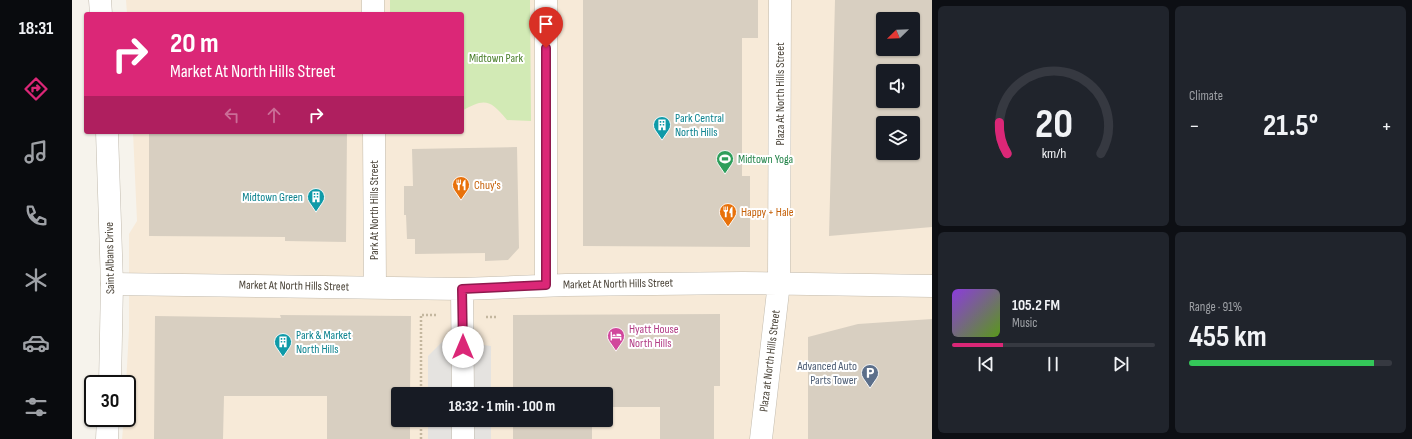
<!DOCTYPE html>
<html lang="en">
<head>
<meta charset="utf-8">
<style>
	body { margin:0; font-family:"Sofia Sans Condensed",sans-serif; background:#20242c; color:#f1f3f6; height:100vh; display:flex; flex-direction:column; font-size:15px; white-space:nowrap }
	* { box-sizing:border-box; margin:0 }
	p { font-size:13px; color:#9ea1a6 }
	.icon { flex:none; width:22px; height:22px; fill:none; stroke:currentColor; stroke-width:2; stroke-linecap:round; stroke-linejoin:round }
	.map { position:relative; flex:1; overflow:hidden }
	.drawer { display:flex; flex-direction:column; gap:6px; padding:6px; background:#0d0f14; width:480px }
	.drawer>* { flex:none }
	.guide { position:absolute; left:12px; top:12px; width:380px; height:122px; border-radius:4px; box-shadow:0 1px 3px #0004; background:#db2777; color:#fff; overflow:hidden }
	.needle { width:26px; rotate:247deg }
	.buttons { position:absolute; left:804px; top:12px; display:grid; gap:8px }
	.buttons a { display:grid; place-items:center; width:44px; height:44px; border-radius:4px; background:#171b24; box-shadow:0 1px 3px #0004; font-size:20px }
	.speed { position:absolute; left:12px; top:375px; display:flex; gap:8px; font-size:20px; font-weight:700; text-align:center }
	.speed>* { display:grid; place-content:center; width:52px; height:52px; border-radius:50%; background:#171b24; box-shadow:0 1px 3px #0004; line-height:1 }
	.speed .limit { border:2px solid #111; border-radius:6px; background:#fff; color:#111 }
	.pin { position:absolute; display:grid; place-items:center; width:34px; height:34px; color:#fff; margin:-41px -17px; border-radius:50% 50% 50% 0; rotate:-45deg; box-shadow:0 0 4px #0007 }
	.pin .icon { rotate:45deg }
	.me { position:absolute; width:44px; margin:-22px; rotate:0deg; stroke-linejoin:round; filter:drop-shadow(0 0 3px #0008) }
	.turn { display:flex; align-items:center; gap:14px; height:84px; padding:0 20px; font-size:18px }
	.turn .icon { width:52px; height:52px; stroke-width:2.5 }
	.turn b { display:block; font-size:28px; line-height:34px }
	.lanes { display:flex; align-items:center; height:38px; padding:0 20px; background:#0003; justify-content:center; gap:20px; direction:ltr }
	.lanes .off { opacity:.35 }
	.big { font-size:30px; font-weight:700; line-height:1.1 }
	.drawer .tile { flex:1; display:flex; flex-direction:column; justify-content:center; gap:6px; min-width:0; padding:0 14px; border-radius:6px; background:#20242c }
	.drawer .dial { align-items:center; gap:0 }
	.dial svg { height:104px; overflow:visible; fill:none; stroke:#363941; stroke-width:7; stroke-linecap:round; text-anchor:middle }
	.dial text { fill:#f1f3f6; stroke:none }
	.song { display:flex; align-items:center; gap:12px }
	.cover { width:48px; height:48px; border-radius:6px; background:linear-gradient(135deg,hsl(270 70% 55%),hsl(90 70% 35%)) }
	.played { height:4px; border-radius:2px; background:linear-gradient(90deg,#db2777 25%,#363941 25%) }
	.keys { display:flex; justify-content:space-around; direction:ltr }
	.heat { display:flex; justify-content:space-between; align-items:center; font-size:22px; direction:ltr }
	.charge { height:6px; border-radius:3px; background:linear-gradient(90deg,#34c759 91%,#363941 0) }
	.drawer .tiles { flex:1; display:grid; gap:6px; grid-template-columns:repeat(2,1fr) }
	.trip { position:absolute; left:319px; top:387px; width:222px; height:40px; border-radius:4px; background:#171b24; box-shadow:0 1px 3px #0004; font-weight:700; line-height:40px; text-align:center }
	main { display:flex; flex:1; min-height:0 }
	.dock { display:flex; flex-direction:column; width:72px; justify-content:space-around; align-items:center; background:#090b0e; color:#9ea1a6 }
	.dock .icon { width:28px; height:28px }
	.dock .on { color:#db2777 }
	.dock b { font-size:18px; color:#f1f3f6 }
	.map>svg:first-child { display:block }
	.commercial { fill:#f7ead8; fill-rule:evenodd }
	.green { fill:#d2eab5 }
	.parking { fill:#e5e3e0 }
	.building { fill:#d8cfc1; fill-rule:evenodd }
	.lines { fill:none; stroke-linecap:round; stroke-linejoin:round }
	.minor-casing { stroke:#c2bbae; stroke-width:23 }
	.tertiary-casing { stroke:#c2bbae; stroke-width:23 }
	.path { stroke:#c4b79f; stroke-width:2.5; stroke-dasharray:2 2; stroke-linecap:butt }
	.minor { stroke:#fff; stroke-width:22 }
	.tertiary { stroke:#fff; stroke-width:22 }
	.route-casing { stroke:#8e194d; stroke-width:10 }
	.route { stroke:#db2777; stroke-width:7 }
	.labels { text-anchor:middle; dominant-baseline:central; stroke-width:4; stroke-linejoin:round; paint-order:stroke }
	.park-label { font-size:12px; fill:#4a7f2a; stroke:#fff }
	.street-label { font-size:12px; fill:#4b4439; stroke:#fff }
	.culture-label { font-size:12px; fill:#0d838f; stroke:#fff; text-anchor:start }
	.leisure-label { font-size:12px; fill:#27864d; stroke:#fff; text-anchor:start }
	.food-label { font-size:12px; fill:#c56008; stroke:#fff; text-anchor:start }
	.hotel-label { font-size:12px; fill:#b23c85; stroke:#fff; text-anchor:start }
	.service-label { font-size:12px; fill:#4e5e75; stroke:#fff; text-anchor:end }
</style>
</head>
<body>
<main>
<nav class="dock">
<b>18:31</b>
<svg class="icon on" aria-label="directions" viewBox="0 0 24 24"><path d="M12 3l9 9-9 9-9-9zM9 14v-3h6M13 9l2 2-2 2"/></svg>
<svg class="icon" aria-label="music" viewBox="0 0 24 24"><path d="M9 18V5l10-2v13"/><circle cx="6" cy="18" r="3"/><circle cx="16" cy="16" r="3"/></svg>
<svg class="icon" aria-label="phone" viewBox="0 0 24 24"><path d="M5 4h4l2 5-3 2q2 4 5 5l2-3 5 2v4C11 20 4 13 5 4z"/></svg>
<svg class="icon" aria-label="climate" viewBox="0 0 24 24"><path d="M12 3v18M4 7l16 10M4 17L20 7"/></svg>
<svg class="icon" aria-label="car" viewBox="0 0 24 24"><path d="M5 17H2v-5l4-1 3-4h7l3 4 3 1v5h-3M9 17h6M6 11h13"/><circle cx="7" cy="17" r="2"/><circle cx="17" cy="17" r="2"/></svg>
<svg class="icon" aria-label="filters" viewBox="0 0 24 24"><path d="M4 7h16M4 17h16"/><circle cx="9" cy="7" r="2"/><circle cx="15" cy="17" r="2"/></svg>
</nav>
<div class="map">
<svg width="860" height="439" viewBox="0 0 860 439">
	<rect width="100%" height="100%" fill="#f6f3ec"/>
	<!-- commercial -->
	<path class="commercial" d="M54 0H860V439H50L52 418H55V384H54L57 330V234L65 221 61 132H390V14H55ZM811 19H841V49H811ZM811 71H841V101H811ZM811 123H841V153H811ZM326 394H534V420H326Z"/>
	<!-- green -->
	<path class="green" d="M318 0H458L459 121 435 120C418 99 412 98 390 111V14H318Z"/>
	<!-- parking -->
	<path class="parking" d="M372 340 419 346V394H356V356Z
		M356 420H419V439H356Z"/>
	<!-- building -->
	<path class="building" d="M511 0H686V38H670V176H678V247L511 246Z
		M763 0H860V227L757 236ZM811 19H841V49H811ZM811 71H841V101H811ZM811 123H841V153H811Z
		M77 132H275L274 242 213 241V237L77 236Z
		M445 147 447 248 436 260 413 261V253L343 254V239H335L334 215H332V186H341L340 149Z
		M648 314V386H642V439H588V407H534V394H441V315Z
		M208 315 339 316 338 394H326V420H338V439H255V396H152L151 439H82L83 316 209 318Z
		M860 319V439H736V337L786 324Z
		M441 420H520V439H441Z"/>
	<g class="lines">
		<defs>
			<path id="minor" d="M301 0V14
				M474 0V285
				M302 132 303 287
				M40 284 390 289 494 285 671 283 860 286
				M390 289 391 394
				M391 420V439
				M689 439 707 283 708 0"/>
			<path id="tertiary" d="M28 0 29 14
				M35 132 40 284 38 384
				M35 439 36 418"/>
		</defs>
		<!-- minor casing -->
		<use href="#minor" class="minor-casing"/>
		<!-- tertiary casing -->
		<use href="#tertiary" class="tertiary-casing"/>
		<!-- path -->
		<path class="path" d="M414 317H425
			M349 394V315H364
			M349 439V420"/>
		<!-- minor -->
		<use href="#minor" class="minor"/>
		<!-- tertiary -->
		<use href="#tertiary" class="tertiary"/>
	</g>
	<g class="lines">
		<defs>
			<path id="route" d="M391 347 390 289 474 285V48"/>
		</defs>
		<!-- route casing -->
		<use href="#route" class="route-casing"/>
		<!-- route -->
		<use href="#route" class="route"/>
	</g>
	<!-- icons -->
	<defs>
		<symbol id="building-pin" viewBox="-11 -11 22 30"><path d="M0 17L-7.5 6A9.5 9.5 0 1 1 7.5 6Z" fill="#0f9aa8" stroke="#fff"/><path d="M-4-6H4V6H1V3H-1V6H-4ZM-2.5-4.3h1.7v1.8h-1.7ZM.8-4.3h1.7v1.8H.8ZM-2.5-1h1.7V.8h-1.7ZM.8-1h1.7V.8H.8Z" fill="#fff"/></symbol>
		<symbol id="stadium-pin" viewBox="-11 -11 22 30"><path d="M0 17L-7.5 6A9.5 9.5 0 1 1 7.5 6Z" fill="#2e9e5b" stroke="#fff"/><path d="M0-5a6.5 5 0 1 0 0 10a6.5 5 0 1 0 0-10ZM-3.5-1.8h7v3.6h-7Z" fill="#fff"/></symbol>
		<symbol id="restaurant-pin" viewBox="-11 -11 22 30"><path d="M0 17L-7.5 6A9.5 9.5 0 1 1 7.5 6Z" fill="#e8710a" stroke="#fff"/><path d="M-5-6h1v4h1v-4h1v4h1v-4h1v5L-1.5 .5V6h-2V.5L-5-1ZM5-6V6H3V1.5H1.5Q1.5-4 5-6Z" fill="#fff"/></symbol>
		<symbol id="hotel-pin" viewBox="-11 -11 22 30"><path d="M0 17L-7.5 6A9.5 9.5 0 1 1 7.5 6Z" fill="#d1479c" stroke="#fff"/><path d="M-6-4.5h1.5V1H6V5H4.5V3h-9V5H-6ZM-4 0a1.8 1.8 0 1 1 3.6 0ZM.5 0V-2.5h3Q6-2.5 6 0Z" fill="#fff"/></symbol>
		<symbol id="parking-pin" viewBox="-11 -11 22 30"><path d="M0 17L-7.5 6A9.5 9.5 0 1 1 7.5 6Z" fill="#5c6f8a" stroke="#fff"/><path d="M-3.5-5.5H1a3.5 3.5 0 0 1 0 7H-1V5.5H-3.5ZM-1-3.4V-.6H.8a1.4 1.4 0 0 0 0-2.8Z" fill="#fff"/></symbol>
	</defs>
	<g fill-rule="evenodd">
		<use href="#building-pin" x="580" y="115" width="20" height="27"/>
		<use href="#stadium-pin" x="643" y="149" width="20" height="27"/>
		<use href="#restaurant-pin" x="379" y="175" width="20" height="27"/>
		<use href="#building-pin" x="234" y="187" width="20" height="27"/>
		<use href="#restaurant-pin" x="646" y="202" width="20" height="27"/>
		<use href="#hotel-pin" x="534" y="326" width="20" height="27"/>
		<use href="#building-pin" x="201" y="332" width="20" height="27"/>
		<use href="#parking-pin" x="788" y="363" width="20" height="27"/>
	</g>
	<g class="labels">
		<!-- park labels -->
		<g class="park-label">
			<text x="424" y="58">Midtown Park</text>
		</g>
		<!-- street labels -->
		<g class="street-label">
			<text transform="translate(708 94) rotate(-90)">Plaza At North Hills Street</text>
			<text transform="translate(302 210) rotate(-90)">Park At North Hills Street</text>
			<text transform="translate(38 258) rotate(-91)">Saint Albans Drive</text>
			<text transform="translate(546 284) rotate(-1)">Market At North Hills Street</text>
			<text transform="translate(222 286) rotate(1)">Market At North Hills Street</text>
			<text transform="translate(698 361) rotate(-83)">Plaza at North Hills Street</text>
		</g>
		<!-- culture labels -->
		<g class="culture-label">
			<text x="603" y="118">Park Central<tspan x="603" dy="14">North Hills</tspan></text>
			<text x="231" y="197" text-anchor="end">Midtown Green</text>
			<text x="224" y="335">Park &amp; Market<tspan x="224" dy="14">North Hills</tspan></text>
		</g>
		<!-- leisure labels -->
		<g class="leisure-label">
			<text x="666" y="159">Midtown Yoga</text>
		</g>
		<!-- food labels -->
		<g class="food-label">
			<text x="402" y="185">Chuy's</text>
			<text x="669" y="212">Happy + Hale</text>
		</g>
		<!-- hotel labels -->
		<g class="hotel-label">
			<text x="557" y="329">Hyatt House<tspan x="557" dy="14">North Hills</tspan></text>
		</g>
		<!-- service labels -->
		<g class="service-label">
			<text x="785" y="366">Advanced Auto<tspan x="785" dy="14">Parts Tower</tspan></text>
		</g>
	</g>
</svg>
<div class="buttons">
<a><svg class="needle" viewBox="-14 -14 28 28"><path d="M0-13l5 13h-10z" fill="#e53935"/><path d="M0 13l5-13h-10z" fill="#9ea1a6"/></svg></a>
<a><svg class="icon" aria-label="sound" viewBox="0 0 24 24"><path d="M4 9h4l5-4v14l-5-4H4zM17 9q2 3 0 6"/></svg></a>
<a><svg class="icon" aria-label="layers" viewBox="0 0 24 24"><path d="M12 4l9 5-9 5-9-5zM3 14l9 5 9-5"/></svg></a>
</div>
<div class="speed"><div class="limit">30</div></div>
<div class="pin" style="left:474px;top:48px;background:#d93025"><svg class="icon" aria-label="arrive" viewBox="0 0 24 24"><path d="M6 21V4h12l-3 4 3 4H6"/></svg></div>
<svg class="me" style="left:391px;top:347px" viewBox="-20 -20 40 40"><circle r="19" fill="#fff"/><path d="M0-13L10 11 0 6-10 11z" fill="#db2777"/></svg>
<div class="trip">18:32 · 1 min · 100 m</div>
<div class="guide">
<div class="turn"><svg class="icon" aria-label="right" viewBox="0 0 24 24"><path d="M7 20v-9h11M14 6l5 5-5 5"/></svg><div><b>20 m</b>Market At North Hills Street</div></div>
<div class="lanes"><svg class="icon off" aria-label="left" viewBox="0 0 24 24"><path d="M17 20v-9H6M10 6l-5 5 5 5"/></svg><svg class="icon off" aria-label="ahead" viewBox="0 0 24 24"><path d="M12 20V5M6 11l6-6 6 6"/></svg><svg class="icon" aria-label="right" viewBox="0 0 24 24"><path d="M7 20v-9h11M14 6l5 5-5 5"/></svg></div>
</div>
</div>
<section class="drawer">
<div class="tiles">
<div class="tile dial"><svg viewBox="0 0 100 80">
<path d="M14 69A42 42 0 1 1 86 69"/>
<path d="M14 69A42 42 0 0 1 8 45" stroke="#db2777"/>
<text x="50" y="56" font-size="32" font-weight="700">20</text>
<text x="50" y="72" font-size="11">km/h</text>
</svg></div>
<div class="tile"><p>Climate</p>
<div class="heat"><a>−</a><b class="big">21.5°</b><a>+</a></div>
</div>
<div class="tile">
<div class="song"><i class="cover"></i><div><b>105.2 FM</b><p>Music</p></div></div>
<div class="played"></div>
<div class="keys"><svg class="icon" aria-label="previous" viewBox="0 0 24 24"><path d="M18 5L8 12l10 7zM5 5v14"/></svg><svg class="icon" aria-label="pause" viewBox="0 0 24 24"><path d="M8 5v14M16 5v14"/></svg><svg class="icon" aria-label="next" viewBox="0 0 24 24"><path d="M6 5l10 7-10 7zM19 5v14"/></svg></div>
</div>
<div class="tile"><p>Range · 91%</p><b class="big">455 km</b><div class="charge"></div></div>
</div>
</section>
</main>
</body>
</html>
